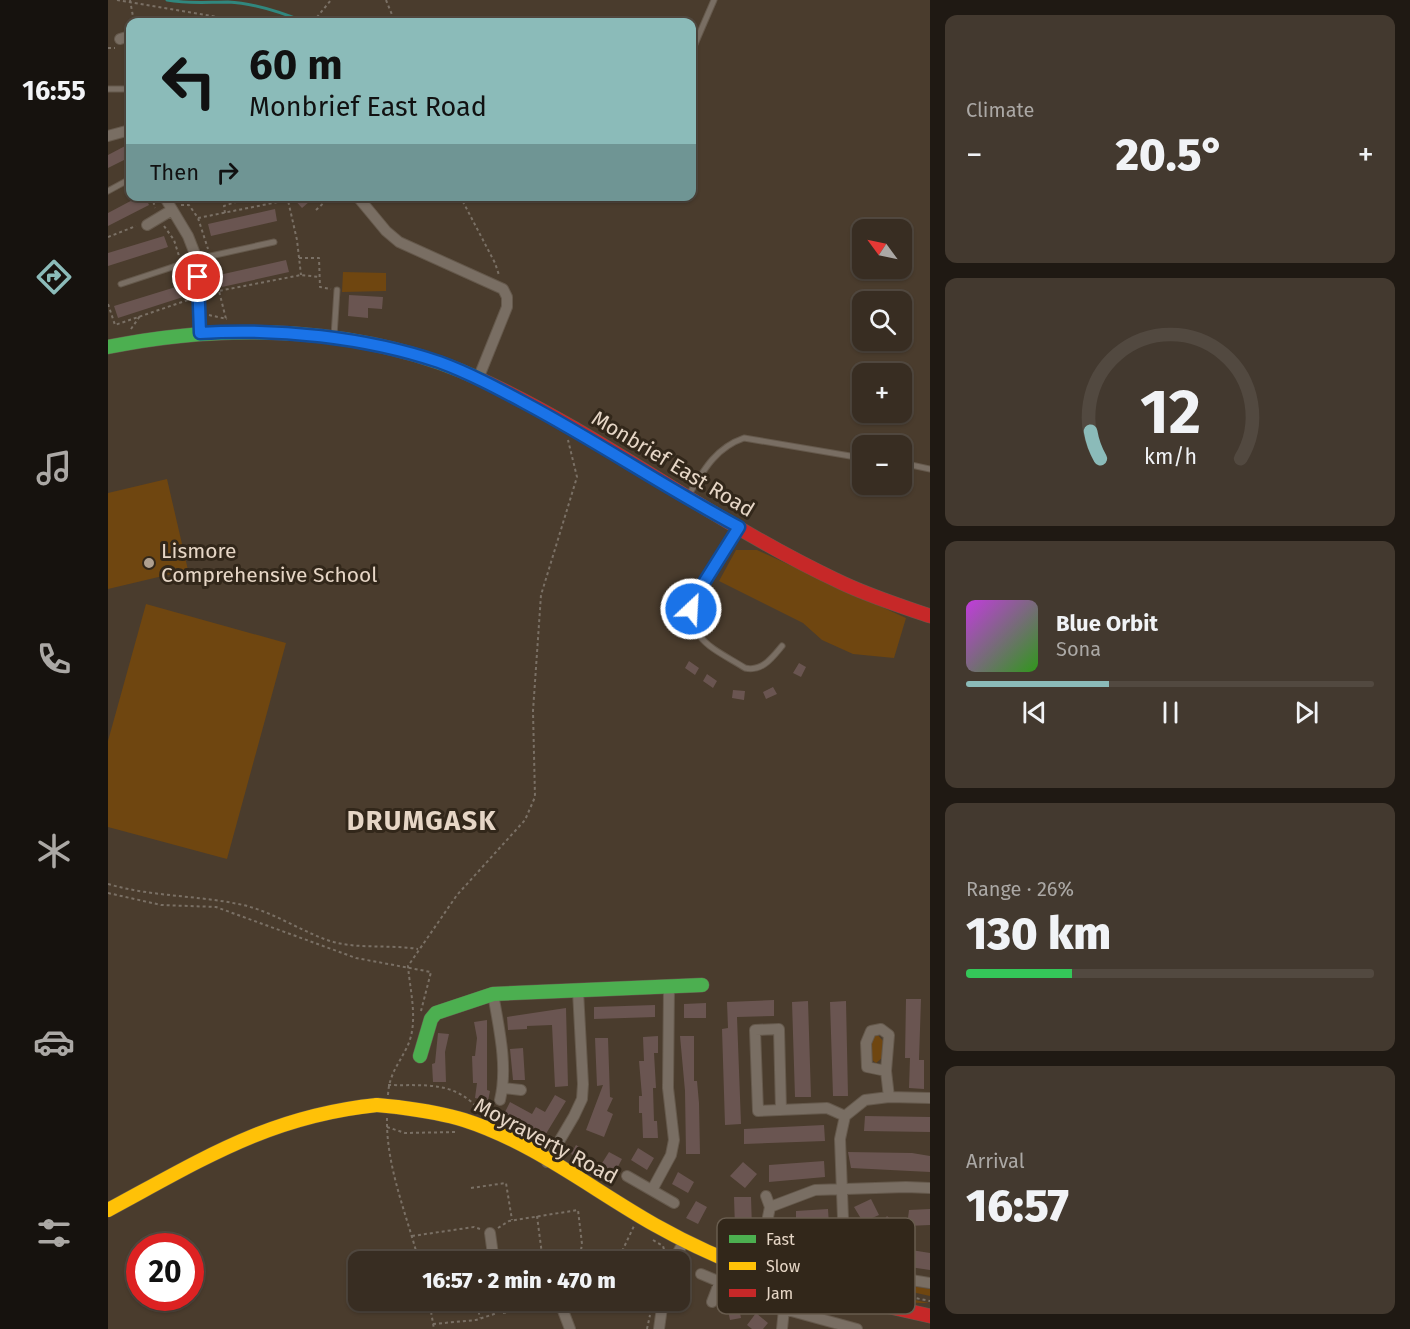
<!DOCTYPE html>
<html lang="en">
<head>
<meta charset="utf-8">
<style>
	body { margin:0; font-family:"Fira Sans",sans-serif; background:#43392f; color:#f1f3f6; height:100vh; display:flex; flex-direction:column; font-size:22px; white-space:nowrap }
	* { box-sizing:border-box; margin:0 }
	p { font-size:20px; color:#aba8a5 }
	.icon { flex:none; width:33px; height:33px; fill:none; stroke:currentColor; stroke-width:2; stroke-linecap:round; stroke-linejoin:round }
	.map { position:relative; flex:1; overflow:hidden }
	.details { display:flex; flex-direction:column; gap:15px; padding:15px; background:#1f1913; width:480px }
	.details>* { flex:none }
	.top-card { position:absolute; left:18px; top:18px; width:570px; height:183px; border-radius:12px; box-shadow:0 2px 4px #0004,0 0 0 2px #524940; background:#8bbbb9; color:#111; overflow:hidden }
	.needle { width:39px; rotate:303deg }
	.tools { position:absolute; left:744px; top:219px; display:grid; gap:12px }
	.tools a { display:grid; place-items:center; width:60px; height:60px; border-radius:12px; background:#382d22; box-shadow:0 2px 4px #0004,0 0 0 2px #524940; font-size:30px }
	.speed { position:absolute; left:18px; top:1233px; display:flex; gap:12px; font-size:30px; font-weight:700; text-align:center }
	.speed>* { display:grid; place-content:center; width:78px; height:78px; border-radius:50%; background:#382d22; box-shadow:0 2px 4px #0004,0 0 0 2px #524940; line-height:1 }
	.speed .limit { border:9px solid #d22; background:#fff; color:#111 }
	.pin { position:absolute; display:grid; place-items:center; width:51px; height:51px; color:#fff; margin:-26px; border:3px solid #fff; border-radius:50%; box-shadow:0 2px 6px #0007 }
	.me { position:absolute; width:66px; margin:-33px; rotate:25deg; stroke-linejoin:round; filter:drop-shadow(0 0 4px #0008) }
	.turn { display:flex; align-items:center; gap:21px; height:126px; padding:0 24px; font-size:27px }
	.turn .icon { width:78px; height:78px; stroke-width:2.5 }
	.turn b { display:block; font-size:42px; line-height:51px }
	.then { display:flex; align-items:center; height:57px; padding:0 24px; background:#0003; gap:12px; font-size:22px }
	.big { font-size:45px; font-weight:800; line-height:1.1 }
	.details .widget { flex:1; display:flex; flex-direction:column; justify-content:center; gap:9px; min-width:0; padding:0 21px; border-radius:12px; background:#43392f }
	.details .dial { align-items:center; gap:0 }
	.dial svg { height:156px; overflow:visible; fill:none; stroke:#524940; stroke-width:7; stroke-linecap:round; text-anchor:middle }
	.dial text { fill:#f1f3f6; stroke:none }
	.song { display:flex; align-items:center; gap:18px }
	.cover { width:72px; height:72px; border-radius:9px; background:linear-gradient(135deg,hsl(290 70% 55%),hsl(110 70% 35%)) }
	.played { height:6px; border-radius:3px; background:linear-gradient(90deg,#8bbbb9 35%,#524940 35%) }
	.keys { display:flex; justify-content:space-around; direction:ltr }
	.heat { display:flex; justify-content:space-between; align-items:center; font-size:33px; direction:ltr }
	.charge { height:9px; border-radius:4px; background:linear-gradient(90deg,#34c759 26%,#524940 0) }
	.trip { position:absolute; left:240px; top:1251px; width:342px; height:60px; border-radius:12px; background:#382d22; box-shadow:0 2px 4px #0004,0 0 0 2px #524940; font-weight:800; line-height:60px; text-align:center }
	main { display:flex; flex:1; min-height:0 }
	.menu { display:flex; flex-direction:column; width:108px; justify-content:space-around; align-items:center; background:#16120e; color:#aba8a5 }
	.menu .icon { width:42px; height:42px }
	.menu .selected { color:#8bbbb9 }
	.menu b { font-size:27px; color:#f1f3f6 }
	.map>svg:first-child { display:block }
	.green { fill:#6f4610 }
	.lines { fill:none; stroke-linecap:round; stroke-linejoin:round }
	.stream { stroke:#31877e; stroke-width:3 }
	.building { fill:#6a5551 }
	.lane-casing { stroke:#65594c; stroke-width:7 }
	.street-casing { stroke:#65594c; stroke-width:12 }
	.fast-casing { stroke:#65594c; stroke-width:15 }
	.slow-casing { stroke:#65594c; stroke-width:15 }
	.jam-casing { stroke:#65594c; stroke-width:15 }
	.path { stroke:#7a7065; stroke-width:2; stroke-dasharray:3 3; stroke-linecap:butt }
	.lane { stroke:#796e63; stroke-width:5 }
	.street { stroke:#796e63; stroke-width:10 }
	.fast { stroke:#4caf50; stroke-width:14 }
	.slow { stroke:#ffc107; stroke-width:14 }
	.jam { stroke:#c62828; stroke-width:14 }
	.slow-bridge-casing { stroke:#65594c; stroke-width:15; stroke-linecap:butt }
	.slow-bridge { stroke:#ffc107; stroke-width:14 }
	.route-casing { stroke:#114b97; stroke-width:15 }
	.route { stroke:#1a73e8; stroke-width:10 }
	.poi-dot { fill:#afa090; stroke:#32271a; stroke-width:2 }
	.labels { text-anchor:middle; dominant-baseline:central; stroke-width:6; stroke-linejoin:round; paint-order:stroke }
	.street-label { font-size:21px; fill:#e6d6c6; stroke:#32271a }
	.poi-label { font-size:21px; fill:#e6d6c6; stroke:#32271a; text-anchor:start }
	.district-label { font-size:27px; font-weight:bold; letter-spacing:1.5px; fill:#e6d6c6; stroke:#32271a }
	.key { fill:#32271a; stroke:#685c4e; stroke-width:1.5 }
	.key-label { font-size:16px; fill:#e6d6c6 }
</style>
</head>
<body>
<main>
<nav class="menu">
<b>16:55</b>
<svg class="icon selected" aria-label="directions" viewBox="0 0 24 24"><path d="M12 3l9 9-9 9-9-9zM9 14v-3h6M13 9l2 2-2 2"/></svg>
<svg class="icon" aria-label="music" viewBox="0 0 24 24"><path d="M9 18V5l10-2v13"/><circle cx="6" cy="18" r="3"/><circle cx="16" cy="16" r="3"/></svg>
<svg class="icon" aria-label="phone" viewBox="0 0 24 24"><path d="M5 4h4l2 5-3 2q2 4 5 5l2-3 5 2v4C11 20 4 13 5 4z"/></svg>
<svg class="icon" aria-label="climate" viewBox="0 0 24 24"><path d="M12 3v18M4 7l16 10M4 17L20 7"/></svg>
<svg class="icon" aria-label="car" viewBox="0 0 24 24"><path d="M5 17H2v-5l4-1 3-4h7l3 4 3 1v5h-3M9 17h6M6 11h13"/><circle cx="7" cy="17" r="2"/><circle cx="17" cy="17" r="2"/></svg>
<svg class="icon" aria-label="filters" viewBox="0 0 24 24"><path d="M4 7h16M4 17h16"/><circle cx="9" cy="7" r="2"/><circle cx="15" cy="17" r="2"/></svg>
</nav>
<div class="map">
<svg width="822" height="1329" viewBox="0 0 822 1329">
	<rect width="100%" height="100%" fill="#4a3c2d"/>
	<!-- green -->
	<path class="green" d="M235 272 278 273V291L234 292Z
		M59 479 80 570 0 589V493Z
		M628 550H649L798 618 786 658 745 654 714 640 695 623 611 581Z
		M38 604 178 643 119 859 0 827V741Z
		M769 1034 775 1041 774 1058 768 1063 764 1060V1036Z
		M748 1251 755 1252 775 1264 779 1279 786 1283 822 1289V1296L745 1279 743 1254Z
		M743 1286 821 1303C803 1303 755 1301 743 1286Z"/>
	<g class="lines">
		<!-- stream -->
		<path class="stream" d="M59 0C80 4 99 2 120 2 145 3 175 13 197 22"/>
	</g>
	<!-- building -->
	<path class="building" d="M19 145 22 157 0 168V155Z
		M32 196H37L41 205 0 226V213Z
		M183 196H208L194 208Z
		M167 209 169 221 103 236 100 224Z
		M56 236 60 247 0 266V253Z
		M178 260 181 272 114 287 111 275Z
		M71 286 75 297 10 318 6 306Z
		M241 295 275 297 274 309 260 308V318L240 316Z
		M581 661 591 668 587 675 577 668Z
		M691 663 698 667 693 677 685 673Z
		M599 674 609 681 605 688 595 681Z
		M665 687 669 694 658 699 655 692Z
		M625 690 637 691 636 700 624 698Z
		M798 999H813L811 1060H816V1089L801 1088 802 1058H797Z
		M666 1000V1016L629 1017 633 1124 617 1125 614 1029 620 1028 619 1002Z
		M700 1001 703 1097H687L684 1002Z
		M738 1001 740 1096H725L722 1002Z
		M598 1003V1018H576V1004Z
		M547 1005V1017L486 1019V1007Z
		M458 1008 460 1086 447 1087 444 1025 419 1026V1029L400 1030 399 1017Z
		M379 1020V1090L382 1091 380 1101 367 1098 369 1083H365L364 1056H367L369 1038 366 1022Z
		M330 1033 341 1034 337 1052 338 1082H325L324 1064 327 1063Z
		M550 1036V1053H546L548 1088H545L546 1121H549L550 1138H535L534 1113H531V1096H534L531 1061H536L535 1037Z
		M572 1036H586V1081H589L591 1103 592 1154H578L577 1091Z
		M487 1038H500L502 1097 505 1098 499 1111 505 1114 496 1137 478 1130 495 1085 489 1086Z
		M415 1048 417 1080H405L402 1049Z
		M447 1095 458 1101 436 1137 404 1118 403 1120 395 1116 402 1102 424 1114 428 1107 437 1112Z
		M757 1116 822 1117V1132L756 1131Z
		M716 1125 717 1141 636 1144V1129Z
		M468 1145 479 1152 474 1160 463 1154Z
		M530 1148 546 1158 539 1170 523 1160Z
		M501 1152 514 1159 505 1176 491 1168Z
		M740 1152 804 1153 822 1156V1172L743 1168Z
		M716 1161 717 1177 661 1182V1165Z
		M635 1162 649 1174 637 1188 622 1176Z
		M570 1172 586 1182 580 1193 564 1184Z
		M626 1197H643L644 1228H627Z
		M763 1199 771 1215 755 1222 746 1207Z
		M588 1201 599 1207 590 1224 578 1218Z
		M720 1209 721 1225H713L716 1257 697 1258V1244L656 1246 655 1230 688 1225V1211Z
		M822 1209V1225L799 1226 801 1210Z
		M779 1216 793 1228 782 1241 767 1231Z
		M797 1249 822 1253V1270L795 1266Z
		M630 1303 633 1318 622 1320 619 1305Z
		M648 1313 660 1323 655 1329H644L639 1325Z"/>
	<g class="lines">
		<defs>
			<path id="lane" d="M584 51 606 0
				M0 89H22
				M0 191 22 179
				M13 284 89 259 166 242
				M226 336 229 290
				M794 463 822 469
				M580 496C595 471 607 448 636 438L754 458
				M630 528 587 597C575 639 607 649 637 668 654 672 664 658 674 646"/>
			<path id="street" d="M12 39 22 36
				M0 136 22 130
				M56 196 80 236 89 259 91 333
				M249 196 278 231 291 242 395 289 399 297V307L370 379
				M39 225 64 210
				M385 994C391 1028 400 1067 392 1100
				M778 1071 759 1067 758 1043 763 1031 773 1029 781 1035 778 1071 781 1097
				M395 1088 413 1090
				M673 1110 671 1029 647 1030 650 1111 719 1108 737 1116
				M439 1162 466 1116 474 1099 475 1084 470 991
				M519 1176 566 1203
				M544 1190 563 1155 566 1140 560 1088 561 987
				M658 1196 662 1207 660 1217
				M662 1207 707 1190 798 1187 822 1188
				M382 1233 386 1262
				M736 1245C767 1246 775 1245 785 1277L822 1283
				M565 1262 576 1241
				M593 1274 676 1309 749 1329
				M734 1298 736 1245 732 1139 737 1116 757 1100 781 1097 822 1098
				M391 1300V1303
				M451 1300 462 1329
				M604 1302 612 1281
				M551 1329 555 1300
				M674 1329 676 1309"/>
			<path id="fast" d="M0 347C123 322 258 326 374 380
				M312 1056 323 1019 328 1013 385 994 594 985"/>
			<path id="slow" d="M289 1107C312 1110 334 1113 356 1120 425 1142 485 1190 547 1225 595 1252 646 1273 698 1288
				M0 1210C93 1160 161 1116 269 1105"/>
			<path id="jam" d="M374 380C497 437 605 522 728 580 758 595 790 605 822 616
				M698 1288 822 1316"/>
		</defs>
		<!-- lane casing -->
		<use href="#lane" class="lane-casing"/>
		<!-- street casing -->
		<use href="#street" class="street-casing"/>
		<!-- fast casing -->
		<use href="#fast" class="fast-casing"/>
		<!-- slow casing -->
		<use href="#slow" class="slow-casing"/>
		<!-- jam casing -->
		<use href="#jam" class="jam-casing"/>
		<!-- path -->
		<path class="path" d="M9 0 140 22
			M22 0 26 22
			M278 0 287 22
			M205 22 223 0
			M0 48H7
			M44 196 47 208
			M179 196 189 240 193 275
			M352 196 387 263 391 275
			M73 205H81L90 218 100 249
			M208 210 223 196
			M117 213 116 206 145 196
			M90 218 180 200
			M56 226 66 240 71 256
			M0 237 28 226
			M191 258H211L212 287 223 289
			M104 263 118 319
			M74 270 78 291
			M100 293 193 275 212 277
			M0 304 7 325 80 300
			M101 315 119 319
			M23 329 32 316
			M0 884C44 897 90 895 135 905 165 912 191 930 219 940 248 950 280 944 310 949
			M0 893 53 905 108 907 248 958 323 972 313 1011
			M280 1085C318 1086 347 1080 373 1112
			M280 1095C281 1074 291 1064 299 1047 311 1023 302 991 300 966L349 895 417 820 427 797 425 711 433 595 469 477 460 440
			M279 1118C278 1167 299 1215 311 1262
			M279 1127 297 1133 350 1132
			M363 1188 398 1183 404 1220
			M429 1216 435 1262
			M390 1228 401 1221 470 1210 474 1244 471 1262
			M304 1236 366 1227 372 1229
			M545 1240 555 1246 557 1253
			M509 1262 526 1226
			M744 1285 822 1301
			M321 1300 326 1329
			M368 1300 372 1318
			M395 1313 443 1306
			M325 1324 368 1320 389 1313
			M539 1329 542 1315"/>
		<!-- lane -->
		<use href="#lane" class="lane"/>
		<!-- street -->
		<use href="#street" class="street"/>
		<!-- fast -->
		<use href="#fast" class="fast"/>
		<!-- slow -->
		<use href="#slow" class="slow"/>
		<!-- jam -->
		<use href="#jam" class="jam"/>
		<defs>
			<path id="slow-bridge" d="M269 1105 289 1107"/>
		</defs>
		<!-- slow-bridge casing -->
		<use href="#slow-bridge" class="slow-bridge-casing"/>
		<!-- slow-bridge -->
		<use href="#slow-bridge" class="slow-bridge"/>
	</g>
	<g class="lines">
		<defs>
			<path id="route" d="M90 277 92 333C169 328 257 337 331 362 361 373 389 388 417 403 490 442 558 488 631 527L587 597 583 609"/>
		</defs>
		<!-- route casing -->
		<use href="#route" class="route-casing"/>
		<!-- route -->
		<use href="#route" class="route"/>
	</g>
	<!-- markers -->
	<circle class="poi-dot" cx="41" cy="563" r="6"/>
	<g class="labels">
		<!-- street labels -->
		<g class="street-label">
			<text transform="translate(565 464) rotate(31)">Monbrief East Road</text>
			<text transform="translate(438 1141) rotate(28)">Moyraverty Road</text>
		</g>
		<!-- poi labels -->
		<g class="poi-label">
			<text x="53" y="551">Lismore<tspan x="53" dy="24">Comprehensive School</tspan></text>
		</g>
		<!-- district labels -->
		<g class="district-label">
			<text x="314" y="821">DRUMGASK</text>
		</g>
	</g>
	<!-- legend -->
	<rect x="609" y="1218" width="198" height="96" rx="9" class="key"/>
	<rect x="621" y="1235" width="27" height="8" fill="#4caf50"/>
	<rect x="621" y="1262" width="27" height="8" fill="#ffc107"/>
	<rect x="621" y="1289" width="27" height="8" fill="#c62828"/>
	<g class="key-label">
		<text x="658" y="1245">Fast</text>
		<text x="658" y="1272">Slow</text>
		<text x="658" y="1299">Jam</text>
	</g>
</svg>
<div class="tools">
<a><svg class="needle" viewBox="-14 -14 28 28"><path d="M0-13l5 13h-10z" fill="#e53935"/><path d="M0 13l5-13h-10z" fill="#aba8a5"/></svg></a>
<a><svg class="icon" aria-label="search" viewBox="0 0 24 24"><circle cx="10" cy="10" r="6"/><path d="M15 15l6 6"/></svg></a>
<a>+</a>
<a>−</a>
</div>
<div class="speed"><div class="limit">20</div></div>
<div class="pin" style="left:90px;top:277px;background:#d93025"><svg class="icon" aria-label="arrive" viewBox="0 0 24 24"><path d="M6 21V4h12l-3 4 3 4H6"/></svg></div>
<svg class="me" style="left:583px;top:609px" viewBox="-20 -20 40 40"><circle r="17" fill="#1a73e8" stroke="#fff" stroke-width="3"/><path d="M0-11L8 9 0 5-8 9z" fill="#fff"/></svg>
<div class="trip">16:57 · 2 min · 470 m</div>
<div class="top-card">
<div class="turn"><svg class="icon" aria-label="left" viewBox="0 0 24 24"><path d="M17 20v-9H6M10 6l-5 5 5 5"/></svg><div><b>60 m</b>Monbrief East Road</div></div>
<div class="then">Then<svg class="icon" aria-label="right" viewBox="0 0 24 24"><path d="M7 20v-9h11M14 6l5 5-5 5"/></svg></div>
</div>
</div>
<section class="details">
<div class="widget"><p>Climate</p>
<div class="heat"><a>−</a><b class="big">20.5°</b><a>+</a></div>
</div>
<div class="widget dial"><svg viewBox="0 0 100 80">
<path d="M14 69A42 42 0 1 1 86 69"/>
<path d="M14 69A42 42 0 0 1 9 55" stroke="#8bbbb9"/>
<text x="50" y="56" font-size="32" font-weight="700">12</text>
<text x="50" y="72" font-size="11">km/h</text>
</svg></div>
<div class="widget">
<div class="song"><i class="cover"></i><div><b>Blue Orbit</b><p>Sona</p></div></div>
<div class="played"></div>
<div class="keys"><svg class="icon" aria-label="previous" viewBox="0 0 24 24"><path d="M18 5L8 12l10 7zM5 5v14"/></svg><svg class="icon" aria-label="pause" viewBox="0 0 24 24"><path d="M8 5v14M16 5v14"/></svg><svg class="icon" aria-label="next" viewBox="0 0 24 24"><path d="M6 5l10 7-10 7zM19 5v14"/></svg></div>
</div>
<div class="widget"><p>Range · 26%</p><b class="big">130 km</b><div class="charge"></div></div>
<div class="widget"><p>Arrival</p><b class="big">16:57</b></div>
</section>
</main>
</body>
</html>
